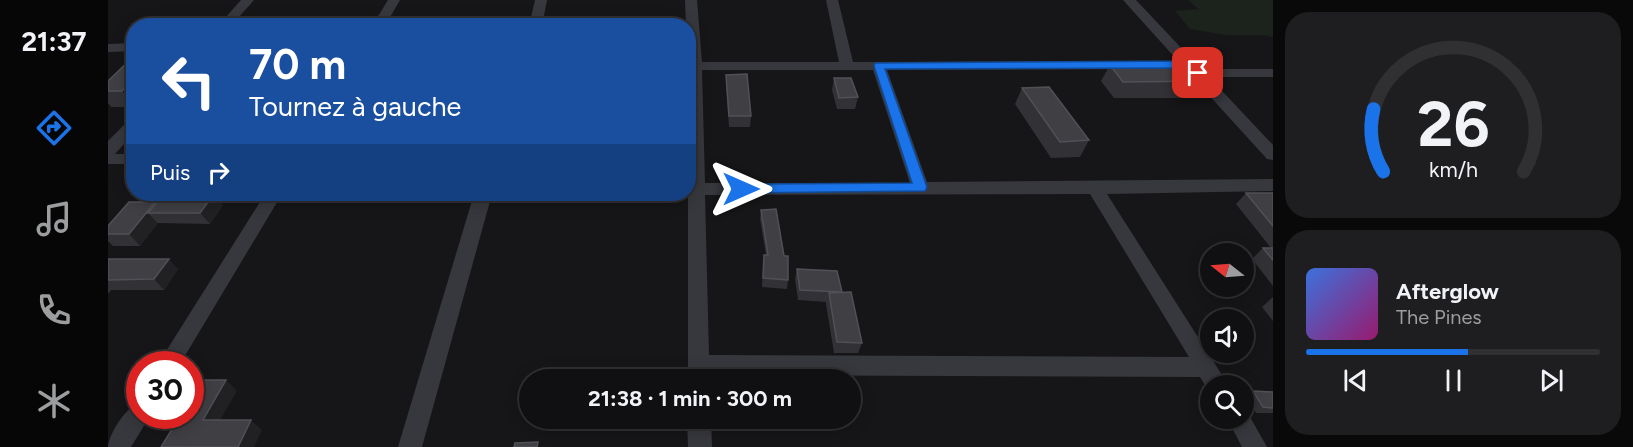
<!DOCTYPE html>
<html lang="fr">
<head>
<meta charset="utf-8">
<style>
	body { margin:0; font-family:Figtree,sans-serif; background:#1e1e20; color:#f1f3f6; height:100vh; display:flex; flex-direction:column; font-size:22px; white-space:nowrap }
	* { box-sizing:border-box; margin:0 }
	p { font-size:20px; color:#9c9d9f }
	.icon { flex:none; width:33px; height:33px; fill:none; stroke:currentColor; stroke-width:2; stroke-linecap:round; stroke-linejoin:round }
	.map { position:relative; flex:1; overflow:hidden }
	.drawer { display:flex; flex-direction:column; gap:12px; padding:12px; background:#09090a; width:360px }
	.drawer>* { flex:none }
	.banner { position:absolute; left:18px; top:18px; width:570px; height:183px; border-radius:24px; box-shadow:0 3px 15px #0003,0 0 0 2px #303032; background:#1a4fa0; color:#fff; overflow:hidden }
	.needle { width:39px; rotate:287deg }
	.fabs { position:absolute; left:1092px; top:243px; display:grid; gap:12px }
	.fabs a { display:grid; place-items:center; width:54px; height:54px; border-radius:50%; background:#101012; box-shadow:0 3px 15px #0003,0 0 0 2px #303032; font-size:30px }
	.speed { position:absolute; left:18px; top:351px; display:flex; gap:12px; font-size:30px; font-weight:700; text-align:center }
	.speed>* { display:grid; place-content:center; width:78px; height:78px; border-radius:50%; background:#101012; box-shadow:0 3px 15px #0003,0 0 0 2px #303032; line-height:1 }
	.speed .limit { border:9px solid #d22; background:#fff; color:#111 }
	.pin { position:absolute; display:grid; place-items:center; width:51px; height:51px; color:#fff; margin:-26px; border-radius:12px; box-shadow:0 3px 9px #0006 }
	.me { position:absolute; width:66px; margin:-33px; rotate:90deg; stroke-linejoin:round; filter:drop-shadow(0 0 4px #0008) }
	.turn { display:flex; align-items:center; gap:21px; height:126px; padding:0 24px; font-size:27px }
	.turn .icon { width:78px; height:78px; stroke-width:2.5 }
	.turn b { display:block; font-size:42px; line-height:51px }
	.then { display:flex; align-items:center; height:57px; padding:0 24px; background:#0003; gap:12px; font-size:22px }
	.drawer .tile { flex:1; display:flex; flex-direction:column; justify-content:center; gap:9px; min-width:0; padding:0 21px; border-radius:24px; background:#1e1e20 }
	.drawer .dial { align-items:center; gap:0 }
	.dial svg { height:156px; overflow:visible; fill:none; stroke:#303032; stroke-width:7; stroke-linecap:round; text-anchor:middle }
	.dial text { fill:#f1f3f6; stroke:none }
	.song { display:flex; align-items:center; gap:18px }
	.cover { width:72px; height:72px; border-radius:9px; background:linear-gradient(135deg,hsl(220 70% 55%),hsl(320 70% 35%)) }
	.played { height:6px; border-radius:3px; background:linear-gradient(90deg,#1a73e8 55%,#303032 55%) }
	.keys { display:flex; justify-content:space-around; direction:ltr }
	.trip { position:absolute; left:411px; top:369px; width:342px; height:60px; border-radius:30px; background:#101012; box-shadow:0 3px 15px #0003,0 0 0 2px #303032; font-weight:700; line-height:60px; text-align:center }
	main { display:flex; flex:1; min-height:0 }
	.menu { display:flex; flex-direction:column; width:108px; justify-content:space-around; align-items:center; background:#060607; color:#9c9d9f }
	.menu .icon { width:42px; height:42px }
	.menu .on { color:#1a73e8 }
	.menu b { font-size:27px; color:#f1f3f6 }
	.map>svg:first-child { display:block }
	.green { fill:#1c231d }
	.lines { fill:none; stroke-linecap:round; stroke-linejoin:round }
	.minor { fill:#37383d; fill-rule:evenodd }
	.wall { fill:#323236 }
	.shaded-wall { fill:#212124 }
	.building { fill:#3f3f44; stroke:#4f5156; stroke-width:1.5 }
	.route { fill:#1a73e8; stroke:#114b97; stroke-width:1.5 }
</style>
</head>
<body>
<main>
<nav class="menu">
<b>21:37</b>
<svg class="icon on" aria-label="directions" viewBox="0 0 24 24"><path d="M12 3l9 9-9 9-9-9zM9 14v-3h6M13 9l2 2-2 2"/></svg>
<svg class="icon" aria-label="music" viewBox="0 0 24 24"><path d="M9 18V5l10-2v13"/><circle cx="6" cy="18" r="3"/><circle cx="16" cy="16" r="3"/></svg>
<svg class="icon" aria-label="phone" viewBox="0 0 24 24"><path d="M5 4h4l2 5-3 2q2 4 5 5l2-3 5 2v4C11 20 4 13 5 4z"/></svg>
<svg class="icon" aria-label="climate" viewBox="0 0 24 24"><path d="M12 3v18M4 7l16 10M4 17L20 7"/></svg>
</nav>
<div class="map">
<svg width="1165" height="447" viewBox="0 0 1165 447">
	<rect width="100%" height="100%" fill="#161618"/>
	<!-- green -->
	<path class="green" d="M1080 0H1165V37L1156 35H1118L1082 29 1067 11 1090 9Z"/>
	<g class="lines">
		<!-- minor -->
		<path class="minor" d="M133 0H146L123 26H110Z
			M280 0H292L277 26H264Z
			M427 0H439L434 26H421Z
			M577 0H589L594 62H731L718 0H730L745 62 1070 61 1015 0H1028L1093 69H1165V77H1101L1165 145V160L1159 159 1077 69 779 70 819 182 1165 179V191L999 194 1121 386H1102V393L1092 377 602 375V380H580V26H578ZM594 70H765L802 183H597ZM982 194 1081 357 601 355 597 195Z
			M26 43V51L0 52V44Z
			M26 118V133L7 154H26V164H0V141L21 120Z
			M157 194H174L72 364H50Z
			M366 194H384L314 447H290Z
			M32 402V416H42L23 447H0C1 433 19 406 32 402Z
			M1136 409 1138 410 1159 447H1134L1119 418H1136Z
			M579 418H603L604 447H580Z"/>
	</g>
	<!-- wall -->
	<path class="wall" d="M26 56V107H3L0 103V81Z
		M1002 65 1096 81 1084 98H1006L993 81Z
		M618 75 643 116 642 127H621L618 86Z
		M726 78 750 97 747 109H729L724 90Z
		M914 88 981 140 972 157 943 158 907 104Z
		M1138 193H1165V286L1144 259 1155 248H1163L1128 204Z
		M47 202 48 203 115 205 102 224 50 223 32 246H5L0 241V226Z
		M653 210 680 280 679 289 654 287 655 264 656 255H658L652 219Z
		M0 259 70 269 56 290H3L0 294Z
		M689 269 734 292 754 343 750 353H726L718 304V302L690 300 687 279Z
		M1165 297V321L1154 307Z
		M1145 391 1165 392V413H1148L1138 396Z"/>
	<!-- shaded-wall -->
	<path class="shaded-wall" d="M26 79V105L14 91Z
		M106 194 115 205 102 224 92 213Z
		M47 202 57 213H40L50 223 32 246 21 234Z
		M61 259 70 269 56 290 46 279Z
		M118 380 129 391 107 429 95 420Z
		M143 420 154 430 146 447H130Z"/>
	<!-- building -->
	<path class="building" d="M26 56V79L14 91H0V81Z
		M1002 65H1080L1096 81 1015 82Z
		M639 74 643 116H621L618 75Z
		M726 78H743L750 97 731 98Z
		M941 87 981 140 952 142 914 88Z
		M1138 193H1165V226Z
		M56 194H106L92 213H40Z
		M21 202H47L21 234H0V226Z
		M668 209 676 256H680V280L655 278 656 255H660L653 210Z
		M1155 248H1165V260Z
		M0 259H61L46 279 0 280Z
		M689 269 729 271 734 292 692 290Z
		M743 292 754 343 729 342 721 293Z
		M82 380H118L95 420H143L130 447H53L72 416H82Z
		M1145 391 1165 392V408L1155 407Z
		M430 442 429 447H406L407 443Z"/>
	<!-- route -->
	<path class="route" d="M1082 61 1093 70V75H1086L1079 68 777 69 819 187 817 191 633 193 627 189 633 184 804 183 766 66 767 63Z"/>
</svg>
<div class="fabs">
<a><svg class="needle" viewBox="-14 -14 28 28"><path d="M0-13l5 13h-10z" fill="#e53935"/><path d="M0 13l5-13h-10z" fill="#9c9d9f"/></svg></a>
<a><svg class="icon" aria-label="sound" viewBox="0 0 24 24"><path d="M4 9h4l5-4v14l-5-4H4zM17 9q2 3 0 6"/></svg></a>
<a><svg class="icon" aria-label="search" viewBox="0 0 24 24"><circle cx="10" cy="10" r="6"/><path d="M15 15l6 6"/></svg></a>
</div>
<div class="speed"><div class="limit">30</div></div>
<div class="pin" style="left:1090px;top:73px;background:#d93025"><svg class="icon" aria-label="arrive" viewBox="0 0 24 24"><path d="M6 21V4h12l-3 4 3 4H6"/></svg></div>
<svg class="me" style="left:633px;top:189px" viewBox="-20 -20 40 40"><path d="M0-17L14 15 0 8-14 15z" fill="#1a73e8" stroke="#fff" stroke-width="4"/></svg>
<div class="trip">21:38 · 1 min · 300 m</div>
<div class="banner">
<div class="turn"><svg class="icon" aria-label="left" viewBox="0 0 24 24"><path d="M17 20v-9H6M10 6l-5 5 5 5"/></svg><div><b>70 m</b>Tournez à gauche</div></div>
<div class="then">Puis<svg class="icon" aria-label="right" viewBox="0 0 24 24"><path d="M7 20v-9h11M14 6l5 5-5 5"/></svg></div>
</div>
</div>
<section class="drawer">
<div class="tile dial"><svg viewBox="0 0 100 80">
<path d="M14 69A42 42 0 1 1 86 69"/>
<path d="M14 69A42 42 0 0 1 9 37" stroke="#1a73e8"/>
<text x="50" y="56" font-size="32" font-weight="700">26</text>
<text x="50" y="72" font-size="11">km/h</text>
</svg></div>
<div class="tile">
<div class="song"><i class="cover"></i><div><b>Afterglow</b><p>The Pines</p></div></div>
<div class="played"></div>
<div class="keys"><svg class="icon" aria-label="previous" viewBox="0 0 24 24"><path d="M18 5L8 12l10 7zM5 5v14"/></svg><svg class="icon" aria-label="pause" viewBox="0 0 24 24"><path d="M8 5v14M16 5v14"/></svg><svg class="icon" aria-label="next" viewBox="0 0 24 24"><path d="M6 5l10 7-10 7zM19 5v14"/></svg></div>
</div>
</section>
</main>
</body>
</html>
